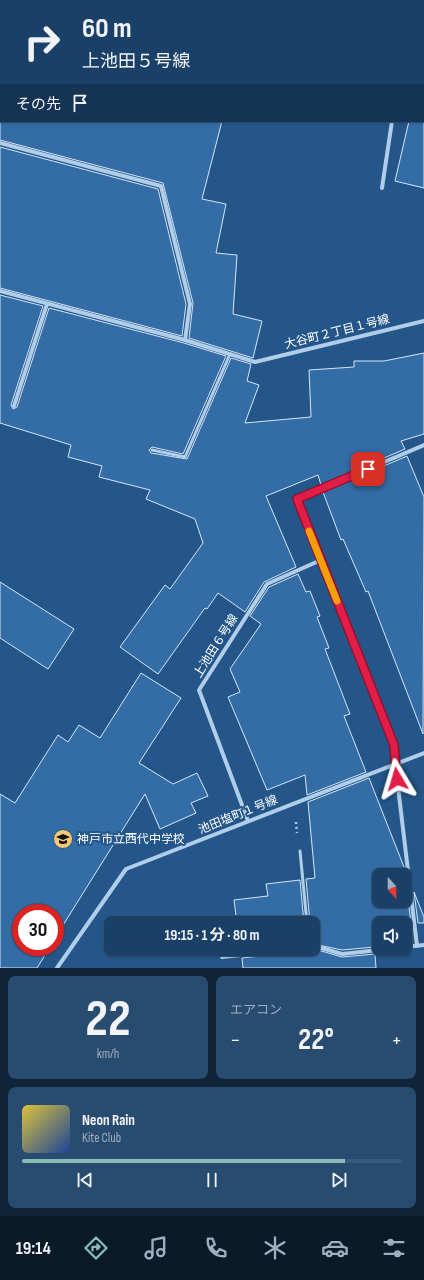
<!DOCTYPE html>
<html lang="ja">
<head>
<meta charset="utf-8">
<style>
	body { margin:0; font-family:"Sofia Sans Condensed","Noto Sans JP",sans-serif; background:#284b70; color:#f1f3f6; height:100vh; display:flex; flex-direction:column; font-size:15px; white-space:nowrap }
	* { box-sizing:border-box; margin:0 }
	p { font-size:13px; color:#a0afc0 }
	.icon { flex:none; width:22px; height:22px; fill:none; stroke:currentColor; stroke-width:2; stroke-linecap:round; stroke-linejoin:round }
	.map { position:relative; height:968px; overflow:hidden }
	.side { display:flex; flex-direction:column; gap:8px; padding:8px; background:#0f2339; flex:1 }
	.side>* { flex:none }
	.banner { position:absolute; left:0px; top:0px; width:424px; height:122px; box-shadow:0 1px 3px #0004,0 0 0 1px #39597b; background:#1b4067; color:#f1f3f6; overflow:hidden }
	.needle { width:26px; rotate:159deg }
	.tools { position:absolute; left:372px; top:868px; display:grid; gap:8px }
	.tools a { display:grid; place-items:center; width:40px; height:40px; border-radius:8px; background:#1b4067; box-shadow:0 1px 3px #0004,0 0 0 1px #39597b; font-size:20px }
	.speed { position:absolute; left:12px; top:904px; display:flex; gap:8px; font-size:20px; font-weight:700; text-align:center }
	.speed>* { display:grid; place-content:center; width:52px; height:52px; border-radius:50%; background:#1b4067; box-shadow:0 1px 3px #0004,0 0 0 1px #39597b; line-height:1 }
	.speed .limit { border:6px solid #d22; background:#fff; color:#111 }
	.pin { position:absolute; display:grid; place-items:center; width:34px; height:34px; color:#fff; margin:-17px; border-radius:8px; box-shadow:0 2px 6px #0006 }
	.me { position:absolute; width:44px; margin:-22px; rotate:353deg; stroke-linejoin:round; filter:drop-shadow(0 0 3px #0008) }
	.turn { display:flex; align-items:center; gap:14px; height:84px; padding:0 16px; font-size:18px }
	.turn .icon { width:52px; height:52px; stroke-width:2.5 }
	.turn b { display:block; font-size:28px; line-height:34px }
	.then { display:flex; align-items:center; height:38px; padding:0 16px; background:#0003; gap:8px; font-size:15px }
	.big { font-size:30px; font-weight:700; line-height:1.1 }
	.side .card { flex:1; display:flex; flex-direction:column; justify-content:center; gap:6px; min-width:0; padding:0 14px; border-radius:8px; background:#284b70 }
	.side .dial { align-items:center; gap:0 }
	.dial b { font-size:52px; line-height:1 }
	.song { display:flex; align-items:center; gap:12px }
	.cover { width:48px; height:48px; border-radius:6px; background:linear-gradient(135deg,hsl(50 70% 55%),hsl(220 70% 35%)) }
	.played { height:4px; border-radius:2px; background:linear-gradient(90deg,#8bbbb9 85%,#39597b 85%) }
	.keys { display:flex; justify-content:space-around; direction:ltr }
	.heat { display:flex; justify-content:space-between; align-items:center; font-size:22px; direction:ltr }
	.side .tiles { flex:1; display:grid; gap:8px; grid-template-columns:1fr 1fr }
	.card:last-child { grid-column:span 2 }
	.trip { position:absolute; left:104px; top:916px; width:216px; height:40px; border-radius:8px; background:#1b4067; box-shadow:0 1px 3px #0004,0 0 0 1px #39597b; font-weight:700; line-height:40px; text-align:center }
	.menu { display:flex; height:64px; justify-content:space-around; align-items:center; background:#0b1a29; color:#a0afc0 }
	.menu .icon { width:28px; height:28px }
	.menu .on { color:#8bbbb9 }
	.menu b { font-size:18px; color:#f1f3f6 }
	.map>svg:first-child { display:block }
	.building { fill:#346da6; stroke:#d5e6f7 }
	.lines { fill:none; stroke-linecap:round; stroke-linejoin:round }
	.path { stroke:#b0ceea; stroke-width:2.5; stroke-dasharray:2 3; stroke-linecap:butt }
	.lane { stroke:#b0ceea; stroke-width:3 }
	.street { stroke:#b0ceea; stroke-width:4 }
	.route-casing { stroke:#92132f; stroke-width:10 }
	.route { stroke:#e11d48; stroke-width:7 }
	.slow { stroke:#f59e0b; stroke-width:7 }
	.labels { text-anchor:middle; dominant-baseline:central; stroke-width:4; stroke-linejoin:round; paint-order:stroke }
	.street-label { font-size:12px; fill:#fff; stroke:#245689 }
	.poi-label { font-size:12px; fill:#fff; stroke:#245689; text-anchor:start }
</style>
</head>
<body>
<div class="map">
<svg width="424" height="968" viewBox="0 0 424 968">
	<rect width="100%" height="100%" fill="#245689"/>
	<!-- building -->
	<path class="building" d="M423 102H424V188L395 181 409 121H423Z
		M0 121H222L202 199 226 204 216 253 237 255 233 314 262 321 253 358 189 338 193 303 163 183 0 140Z
		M0 147 158 189 186 304 182 336 0 288Z
		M0 295 43 306 11 405 13 409 17 407 49 308 184 343 226 356 183 454 152 447 149 450 151 453 187 459 231 358 251 364 247 381 259 385 245 423 311 417 309 370 354 367V361H384L424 353V434L401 441 405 449 321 485 318 475 266 496 296 567 264 582 245 612 218 593 207 609 205 608 158 674 120 647 165 585 170 589 203 543 195 519 146 499 150 490 99 477 102 466 68 457 71 445 0 423Z
		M407 456 424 497 423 734 368 591 366 592 343 539 341 540 323 492Z
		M298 574 306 592 310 591 320 616 317 617 329 648 325 649 350 714 344 716 366 772 307 795 305 775 267 790 228 697 240 692 230 669 261 624 250 616 269 587Z
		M0 582 74 629 48 669 0 638Z
		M141 673 181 698 139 763 173 784 197 773 208 796 191 803 196 813 160 829 145 794 55 938V913H21V947H50L37 968H0V794L15 803 58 735 68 742 79 725 100 738Z
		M369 778 404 867 405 875H379V901H405V875L411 923H379V929L375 930V947L342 950 313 944V923H310L306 879 315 878 308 802Z
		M300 880 304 923H237L234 900 268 896 266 884Z
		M414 892 424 917V923H418Z
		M301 949 318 950 342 957 375 954 376 968H243L242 958 298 952Z"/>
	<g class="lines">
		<!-- path -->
		<path class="path" d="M296 822 297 833"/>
		<!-- lane -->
		<path class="lane" d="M152 450 185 457 230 354
			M300 851 307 923"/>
		<!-- street -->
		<path class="street" d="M80 0 83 1
			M172 1V0
			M328 1V0
			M423 46H424
			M0 143 161 186 190 304 185 340
			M382 188 392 121
			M0 291 185 340 255 362 424 321
			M14 406 47 304
			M248 821 199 690 267 584 321 560
			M417 946 393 745 297 499 424 445
			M313 947H318L342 954 388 949
			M405 947 424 945
			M222 957 298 949
			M57 968 126 869 424 753"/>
	</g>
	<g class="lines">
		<defs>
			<path id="route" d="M368 469 297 499 394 745 397 779"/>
		</defs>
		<!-- route casing -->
		<use href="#route" class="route-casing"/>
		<!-- route -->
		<use href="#route" class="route"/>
		<!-- slow -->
		<path class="slow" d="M309 531 337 601"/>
	</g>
	<!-- icons -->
	<defs>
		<symbol id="school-disc" viewBox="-11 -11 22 22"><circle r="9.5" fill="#f4c874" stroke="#245689"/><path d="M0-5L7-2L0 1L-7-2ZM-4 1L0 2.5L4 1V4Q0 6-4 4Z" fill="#111"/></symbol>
	</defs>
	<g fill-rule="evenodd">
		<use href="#school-disc" x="52" y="828" width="22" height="22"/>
	</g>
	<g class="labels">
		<!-- street labels -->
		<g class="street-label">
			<text transform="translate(337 332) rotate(-14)">大谷町２丁目１号線</text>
			<text transform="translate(216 646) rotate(-58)">上池田６号線</text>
			<text transform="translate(238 815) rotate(-22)">池田塩町１号線</text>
		</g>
		<!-- poi labels -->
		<g class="poi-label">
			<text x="77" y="839">神戸市立西代中学校</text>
		</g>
	</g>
</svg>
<div class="tools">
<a><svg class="needle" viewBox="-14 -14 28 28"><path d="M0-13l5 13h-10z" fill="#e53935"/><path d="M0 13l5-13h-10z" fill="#a0afc0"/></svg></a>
<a><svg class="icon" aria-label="sound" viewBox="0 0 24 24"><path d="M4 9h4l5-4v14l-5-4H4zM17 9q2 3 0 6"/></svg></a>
</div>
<div class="speed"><div class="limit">30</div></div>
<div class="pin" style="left:368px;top:469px;background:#d93025"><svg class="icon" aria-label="arrive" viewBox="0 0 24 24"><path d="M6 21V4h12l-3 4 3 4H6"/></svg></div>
<svg class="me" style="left:397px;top:779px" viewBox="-20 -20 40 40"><path d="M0-17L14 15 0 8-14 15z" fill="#e11d48" stroke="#fff" stroke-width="4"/></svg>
<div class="trip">19:15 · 1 分 · 80 m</div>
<div class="banner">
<div class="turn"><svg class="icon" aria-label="right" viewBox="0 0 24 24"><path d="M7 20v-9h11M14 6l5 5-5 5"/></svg><div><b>60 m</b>上池田５号線</div></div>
<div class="then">その先<svg class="icon" aria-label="arrive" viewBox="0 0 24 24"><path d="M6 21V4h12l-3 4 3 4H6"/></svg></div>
</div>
</div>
<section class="side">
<div class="tiles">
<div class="card dial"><b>22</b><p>km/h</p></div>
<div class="card"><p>エアコン</p>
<div class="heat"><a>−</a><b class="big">22°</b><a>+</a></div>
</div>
<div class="card">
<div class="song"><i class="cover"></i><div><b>Neon Rain</b><p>Kite Club</p></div></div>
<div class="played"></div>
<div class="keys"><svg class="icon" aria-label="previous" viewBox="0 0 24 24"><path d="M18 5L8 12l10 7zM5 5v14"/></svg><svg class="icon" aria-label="pause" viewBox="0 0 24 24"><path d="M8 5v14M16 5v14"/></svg><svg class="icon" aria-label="next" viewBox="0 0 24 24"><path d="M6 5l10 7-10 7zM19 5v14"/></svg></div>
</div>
</div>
</section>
<nav class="menu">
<b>19:14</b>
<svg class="icon on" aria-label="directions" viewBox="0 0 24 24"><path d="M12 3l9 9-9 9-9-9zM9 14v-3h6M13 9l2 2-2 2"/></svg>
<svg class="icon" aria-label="music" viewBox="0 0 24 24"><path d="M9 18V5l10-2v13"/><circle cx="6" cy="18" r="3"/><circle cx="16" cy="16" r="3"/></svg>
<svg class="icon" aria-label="phone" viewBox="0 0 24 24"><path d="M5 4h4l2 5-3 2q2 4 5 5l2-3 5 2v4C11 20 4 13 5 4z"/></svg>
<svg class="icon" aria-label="climate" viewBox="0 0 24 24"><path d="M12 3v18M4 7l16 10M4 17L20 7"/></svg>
<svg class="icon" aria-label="car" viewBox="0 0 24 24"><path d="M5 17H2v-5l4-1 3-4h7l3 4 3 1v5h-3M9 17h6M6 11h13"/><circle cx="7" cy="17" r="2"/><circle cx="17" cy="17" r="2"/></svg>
<svg class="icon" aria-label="filters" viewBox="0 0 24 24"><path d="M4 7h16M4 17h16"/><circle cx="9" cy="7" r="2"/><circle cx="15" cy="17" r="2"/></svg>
</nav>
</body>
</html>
